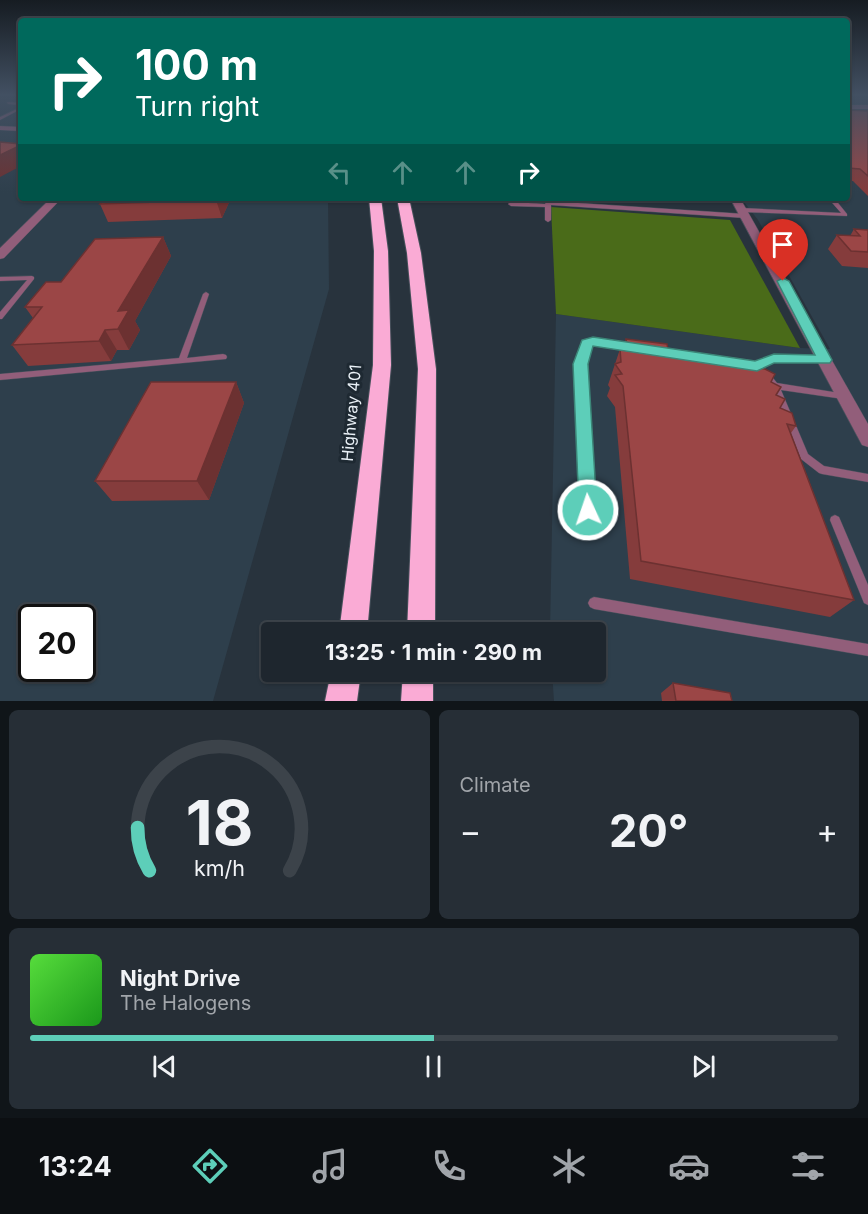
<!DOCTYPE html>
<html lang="en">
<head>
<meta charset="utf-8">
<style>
	body { margin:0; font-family:Inter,sans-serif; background:#262e36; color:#f1f3f6; height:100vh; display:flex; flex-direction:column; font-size:22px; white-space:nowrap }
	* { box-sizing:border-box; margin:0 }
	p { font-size:20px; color:#a1a5aa }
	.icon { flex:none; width:33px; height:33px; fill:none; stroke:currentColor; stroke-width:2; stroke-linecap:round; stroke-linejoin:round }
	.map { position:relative; height:701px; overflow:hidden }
	.panel { display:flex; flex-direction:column; gap:9px; padding:9px; background:#101519; flex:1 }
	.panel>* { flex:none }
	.top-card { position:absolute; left:18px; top:18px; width:832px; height:183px; border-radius:6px; box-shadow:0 2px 4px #0004,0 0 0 2px #3c434a; background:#00695c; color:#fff; overflow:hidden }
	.speed { position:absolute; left:18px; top:604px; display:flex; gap:12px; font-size:30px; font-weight:700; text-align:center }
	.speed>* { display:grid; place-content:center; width:78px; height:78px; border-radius:50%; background:#1e262e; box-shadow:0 2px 4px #0004,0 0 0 2px #3c434a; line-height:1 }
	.speed .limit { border:3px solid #111; border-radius:9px; background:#fff; color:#111 }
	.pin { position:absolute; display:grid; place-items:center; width:51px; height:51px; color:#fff; margin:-62px -26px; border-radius:50% 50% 50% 0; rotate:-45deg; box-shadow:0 0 6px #0007 }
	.pin .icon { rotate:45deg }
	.me { position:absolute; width:66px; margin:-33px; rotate:357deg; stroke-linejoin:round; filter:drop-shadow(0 0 4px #0008) }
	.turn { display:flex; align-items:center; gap:21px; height:126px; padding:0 18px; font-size:27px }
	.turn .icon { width:78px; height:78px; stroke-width:2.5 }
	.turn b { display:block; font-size:42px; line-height:51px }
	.lanes { display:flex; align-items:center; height:57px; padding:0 18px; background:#0003; justify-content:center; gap:30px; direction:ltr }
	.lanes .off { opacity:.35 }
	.big { font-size:45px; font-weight:700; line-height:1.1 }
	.panel .card { flex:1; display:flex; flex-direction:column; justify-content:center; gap:9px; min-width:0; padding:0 21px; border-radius:9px; background:#262e36 }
	.panel .dial { align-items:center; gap:0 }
	.dial svg { height:156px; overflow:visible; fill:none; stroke:#3c434a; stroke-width:7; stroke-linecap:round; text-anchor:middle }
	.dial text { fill:#f1f3f6; stroke:none }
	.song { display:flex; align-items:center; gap:18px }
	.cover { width:72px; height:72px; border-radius:9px; background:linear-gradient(135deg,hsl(110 70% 55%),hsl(120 70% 35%)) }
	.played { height:6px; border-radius:3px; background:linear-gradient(90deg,#5dceb9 50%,#3c434a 50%) }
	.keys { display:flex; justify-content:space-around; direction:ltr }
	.heat { display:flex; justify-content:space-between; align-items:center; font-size:33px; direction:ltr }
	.panel .tiles { flex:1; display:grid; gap:9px; grid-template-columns:1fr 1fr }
	.card:last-child { grid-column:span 2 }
	.trip { position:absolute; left:261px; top:622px; width:345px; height:60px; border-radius:6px; background:#1e262e; box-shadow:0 2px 4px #0004,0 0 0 2px #3c434a; font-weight:700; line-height:60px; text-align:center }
	.menu { display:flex; height:96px; justify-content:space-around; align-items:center; background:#0c0f12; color:#a1a5aa }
	.menu .icon { width:42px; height:42px }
	.menu .active { color:#5dceb9 }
	.menu b { font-size:27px; color:#f1f3f6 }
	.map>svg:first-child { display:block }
	.built { fill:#2e3f4c; fill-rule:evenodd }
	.forest { fill:#4a6b19 }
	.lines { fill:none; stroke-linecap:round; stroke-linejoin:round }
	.service-casing { stroke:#47515b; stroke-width:1 }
	.minor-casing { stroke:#47515b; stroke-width:1 }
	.tertiary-casing { stroke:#47515b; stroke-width:1 }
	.motorway-casing { stroke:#47515b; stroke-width:2 }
	.service { fill:#925e7a; fill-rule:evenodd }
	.minor { fill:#925e7a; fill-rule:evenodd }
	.tertiary { fill:#925e7a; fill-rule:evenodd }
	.motorway { fill:#faabd5; fill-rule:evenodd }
	.wall { fill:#853c3c }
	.shaded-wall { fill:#6c3131 }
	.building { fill:#9b4646; stroke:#6c3131; stroke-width:1.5 }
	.route { fill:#5dceb9; stroke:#3c8678; stroke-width:1.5 }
	.labels { text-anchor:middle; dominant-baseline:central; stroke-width:6; stroke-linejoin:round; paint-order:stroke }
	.street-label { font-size:16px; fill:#eaf1f7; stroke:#1e2932 }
</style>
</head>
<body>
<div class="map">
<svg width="868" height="701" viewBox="0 0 868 701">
	<rect width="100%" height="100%" fill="#28333d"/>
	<!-- built -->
	<path class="built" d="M0 95H21V198H328L329 289 213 701H0ZM32 618H82V669H32Z
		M848 95H868V701H554L552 672H596V633H550L556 314 800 348 830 349 758 220 741 198H848Z"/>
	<!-- forest -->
	<path class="forest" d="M551 207 730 220 800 348 556 314Z"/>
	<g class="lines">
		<defs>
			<path id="service" d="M7 102 21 103V105L8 104Z
				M21 107V109L0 120V117Z
				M828 198H834L847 214V216L742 212 739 210 742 208 841 213Z
				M548 201 745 214 748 216 745 218 551 205V220L548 222 545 220V207L511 206 508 204 511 202 545 204 546 202Z
				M32 276 34 277V279L2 319H0V312L27 280 0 281V277Z
				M206 292 209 294 187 358 223 354 226 355 227 357 226 359 0 380V374L179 358 203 294Z
				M593 339 633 344 637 347 633 350 593 344 590 345 585 364 593 510 592 513 588 515 584 513 583 510 577 364 584 341Z
				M660 348 749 360 756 363 763 358 774 355 828 358 829 360 828 362 825 363 774 361 768 362 762 367 766 369 777 383 846 394 847 396 846 398 843 399 781 390 808 454 824 466 868 474V482L822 474 819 473 801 459 771 387 760 373 747 365 657 353 656 351Z
				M835 515 839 517 868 585V605L864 603 830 520 831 517Z
				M594 597 868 644V656L594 609 590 607 588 603 590 599Z"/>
			<path id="minor" d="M848 105H868V109H848Z
				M0 126 21 127V131L0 130Z
				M51 198H62L4 258 0 259V248Z"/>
			<path id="tertiary" d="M730 198H740L868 424V447L862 445Z"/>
			<path id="motorway" d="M369 198H381L388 251 391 365 367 633H339L373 365 374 251Z
				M397 198H409L421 253 436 369 435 633H407L418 369 407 253Z
				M331 672H361L357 701H325Z
				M403 672H433V701H401Z"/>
		</defs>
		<!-- service casing -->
		<use href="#service" class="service-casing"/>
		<!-- minor casing -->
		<use href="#minor" class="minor-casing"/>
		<!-- tertiary casing -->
		<use href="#tertiary" class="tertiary-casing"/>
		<!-- motorway casing -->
		<use href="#motorway" class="motorway-casing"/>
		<!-- service -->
		<use href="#service" class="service"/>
		<!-- minor -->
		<use href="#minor" class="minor"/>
		<!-- tertiary -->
		<use href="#tertiary" class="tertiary"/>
		<!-- motorway -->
		<use href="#motorway" class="motorway"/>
	</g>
	<!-- wall -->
	<path class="wall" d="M848 110 868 111V196L853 181H848Z
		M99 198H231L222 218 108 222 100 204 101 202Z
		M536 198H567L566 200Z
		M854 229 868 230V268L842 266 828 249 837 235 850 236Z
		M163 237 171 256 135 321 140 330 129 350H117L111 361 28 366 12 345 33 318 25 307 61 282Z
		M626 339 669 356 771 382 780 408 796 426 791 433 854 600 830 617 630 579 615 407 607 396 610 388 608 385 620 349H623Z
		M236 382 244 403 209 500 112 501 95 481Z
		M673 683 732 701H662L661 693Z"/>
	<!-- shaded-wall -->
	<path class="shaded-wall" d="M21 145V166L0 177V155Z
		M217 198H231L222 218 216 200Z
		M163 237 171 256 135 321 140 330 129 350 118 329V311Z
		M105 330 117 350 111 361 99 341Z
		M236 382 244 403 209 500 197 481Z"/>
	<!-- building -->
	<path class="building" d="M848 110 868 111V176L860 169 848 168Z
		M0 142 21 144V145L0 155Z
		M105 198H217L216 200 100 204Z
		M854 229 868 230V252L851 251 837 235 860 236Z
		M163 237 118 311 129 310 118 329 105 330 99 341 12 345 42 307H25L46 282H61L95 239Z
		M626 339 667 344 669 356 765 369 775 374 771 382 781 387 776 395 785 399 780 408 792 413 796 426 787 424 854 600 641 561 623 386 615 375 622 374 615 364 621 362 620 349 628 350Z
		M151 382H236L197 481H95Z
		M673 683 730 693 732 701H676Z"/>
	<!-- sky -->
	<linearGradient id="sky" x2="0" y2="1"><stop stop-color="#161c22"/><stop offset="0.49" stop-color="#425062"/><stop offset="1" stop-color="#425062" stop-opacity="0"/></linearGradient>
	<rect width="868" height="193" fill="url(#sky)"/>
	<!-- route -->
	<path class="route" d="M783 278 789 281 832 360 830 363H774L757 371 593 346 588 364 597 510 594 516 588 519 582 516 579 510 573 364 582 340 593 337 755 361 774 354 815 355 777 281Z"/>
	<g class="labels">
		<!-- street labels -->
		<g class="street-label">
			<text transform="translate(351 413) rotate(-85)">Highway 401</text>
		</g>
	</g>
</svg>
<div class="speed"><div class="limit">20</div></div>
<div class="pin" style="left:783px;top:281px;background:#d93025"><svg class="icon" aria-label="arrive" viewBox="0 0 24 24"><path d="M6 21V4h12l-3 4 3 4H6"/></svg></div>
<svg class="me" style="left:588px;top:510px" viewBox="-20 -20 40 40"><circle r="17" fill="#5dceb9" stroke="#fff" stroke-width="3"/><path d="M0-11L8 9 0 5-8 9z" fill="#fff"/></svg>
<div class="trip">13:25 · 1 min · 290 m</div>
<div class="top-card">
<div class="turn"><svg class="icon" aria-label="right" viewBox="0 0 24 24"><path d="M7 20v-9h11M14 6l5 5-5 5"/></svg><div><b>100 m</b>Turn right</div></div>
<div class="lanes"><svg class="icon off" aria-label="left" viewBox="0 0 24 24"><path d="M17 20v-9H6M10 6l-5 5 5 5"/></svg><svg class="icon off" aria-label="ahead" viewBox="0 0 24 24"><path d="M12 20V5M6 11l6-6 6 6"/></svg><svg class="icon off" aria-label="ahead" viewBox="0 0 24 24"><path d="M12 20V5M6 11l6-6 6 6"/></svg><svg class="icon" aria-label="right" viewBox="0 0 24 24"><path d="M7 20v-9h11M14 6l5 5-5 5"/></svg></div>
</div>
</div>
<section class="panel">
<div class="tiles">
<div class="card dial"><svg viewBox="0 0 100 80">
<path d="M14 69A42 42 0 1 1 86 69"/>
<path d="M14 69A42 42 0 0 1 8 47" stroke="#5dceb9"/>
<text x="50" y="56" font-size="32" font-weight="700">18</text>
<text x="50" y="72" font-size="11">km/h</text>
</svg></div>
<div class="card"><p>Climate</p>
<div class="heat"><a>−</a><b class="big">20°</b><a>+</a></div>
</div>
<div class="card">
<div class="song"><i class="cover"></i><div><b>Night Drive</b><p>The Halogens</p></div></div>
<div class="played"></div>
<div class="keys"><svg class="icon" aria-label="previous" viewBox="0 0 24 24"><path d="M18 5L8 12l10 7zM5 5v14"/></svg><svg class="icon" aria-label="pause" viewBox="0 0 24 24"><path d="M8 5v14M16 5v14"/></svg><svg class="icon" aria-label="next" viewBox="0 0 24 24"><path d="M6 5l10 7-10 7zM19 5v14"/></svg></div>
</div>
</div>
</section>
<nav class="menu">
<b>13:24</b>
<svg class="icon active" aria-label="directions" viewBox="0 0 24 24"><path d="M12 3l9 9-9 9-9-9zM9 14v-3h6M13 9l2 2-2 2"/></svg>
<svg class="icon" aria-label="music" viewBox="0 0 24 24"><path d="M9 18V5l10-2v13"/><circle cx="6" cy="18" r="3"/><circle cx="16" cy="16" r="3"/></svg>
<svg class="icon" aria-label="phone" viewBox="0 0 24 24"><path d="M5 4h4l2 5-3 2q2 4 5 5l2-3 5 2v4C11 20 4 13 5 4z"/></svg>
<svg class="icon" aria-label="climate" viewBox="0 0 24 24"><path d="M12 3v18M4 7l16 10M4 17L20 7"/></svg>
<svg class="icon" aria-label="car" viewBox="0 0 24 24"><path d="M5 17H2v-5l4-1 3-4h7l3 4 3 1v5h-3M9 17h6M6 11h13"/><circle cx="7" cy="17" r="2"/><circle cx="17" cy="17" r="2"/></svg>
<svg class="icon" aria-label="filters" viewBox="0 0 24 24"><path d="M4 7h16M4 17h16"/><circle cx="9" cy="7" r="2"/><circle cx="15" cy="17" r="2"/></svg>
</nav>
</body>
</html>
